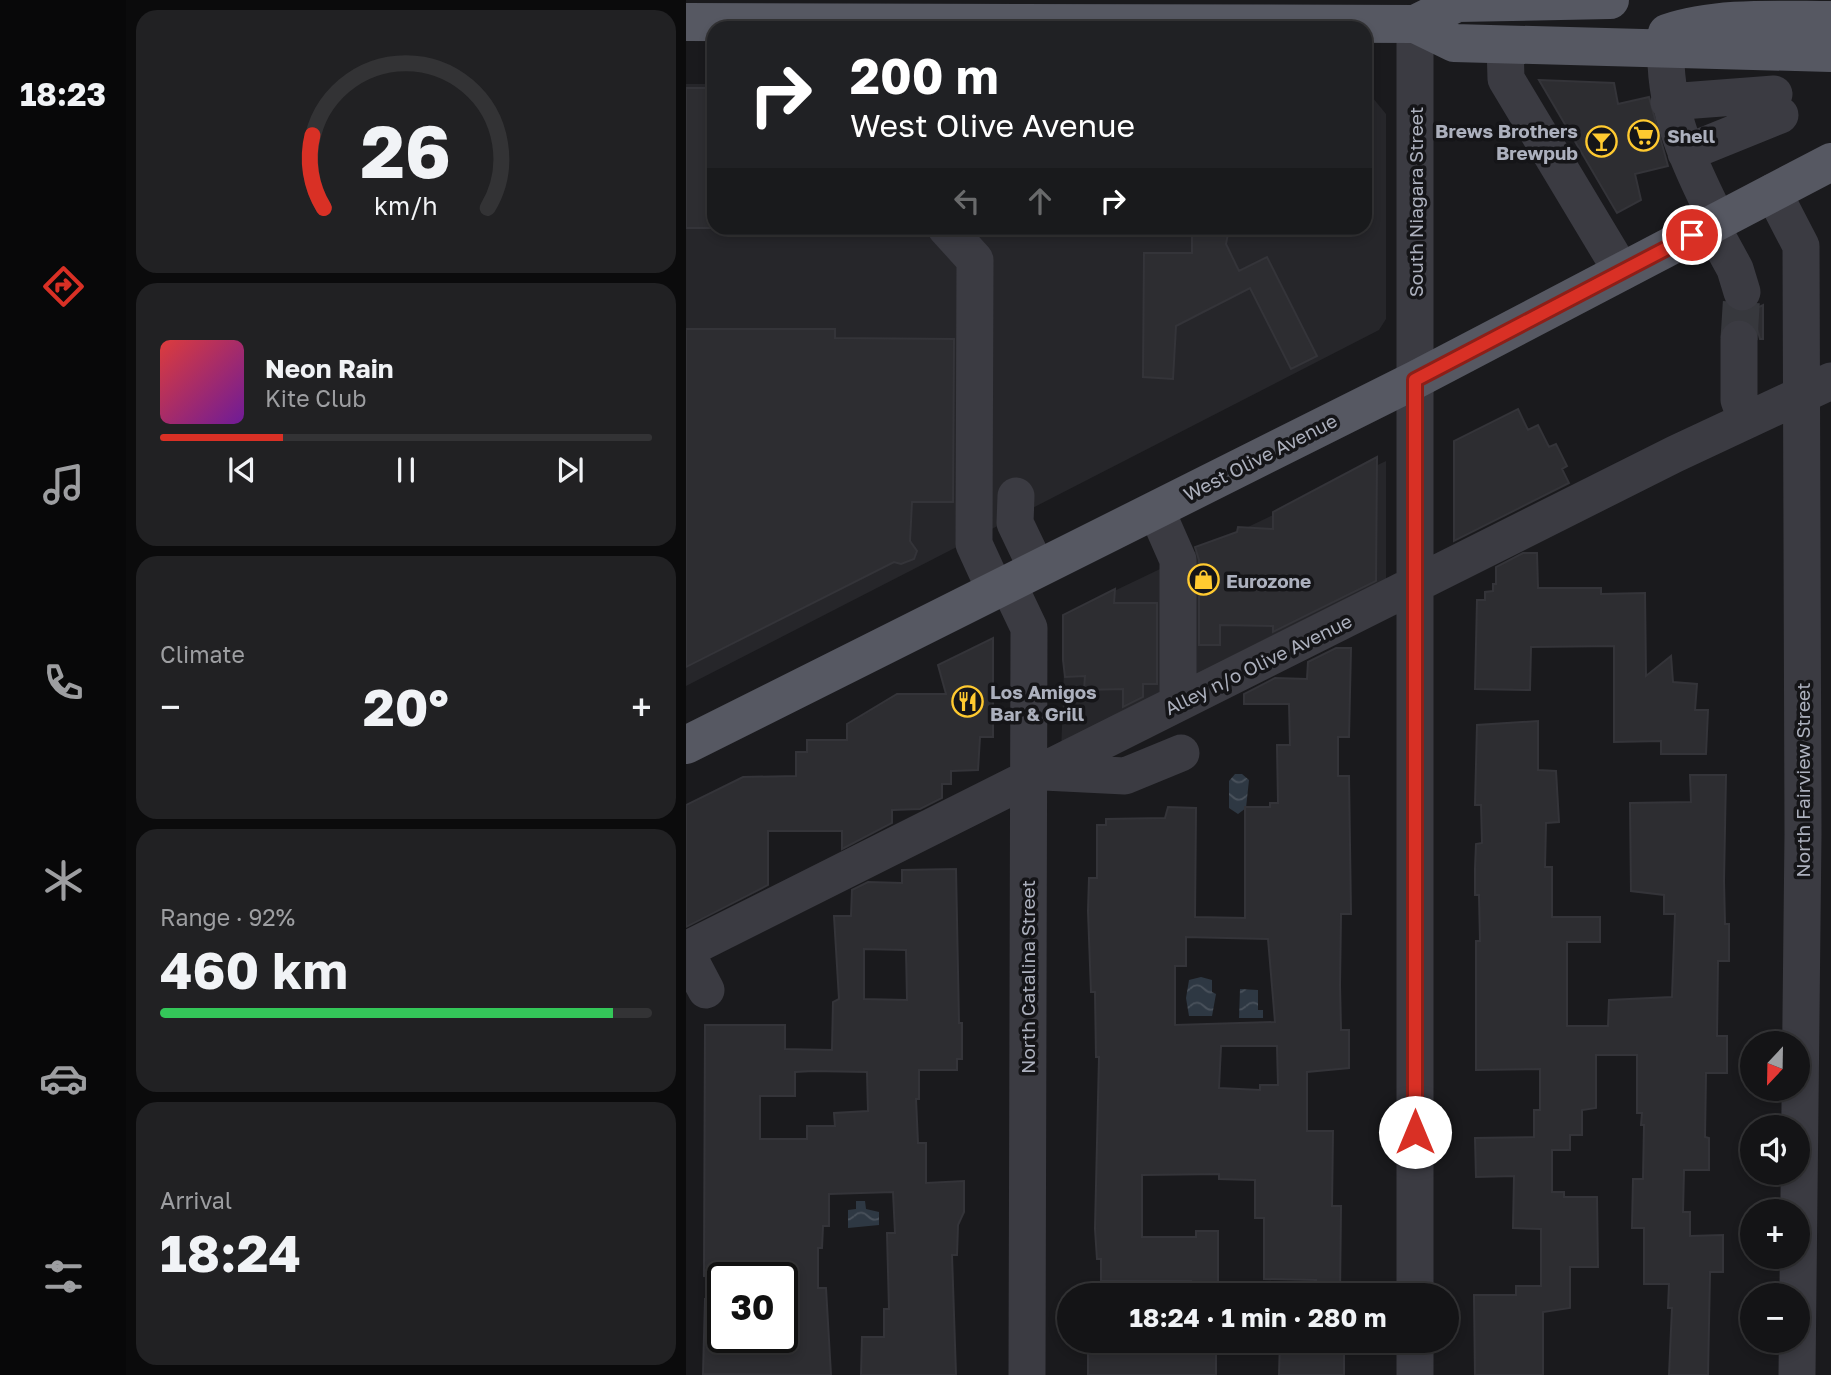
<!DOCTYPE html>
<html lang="en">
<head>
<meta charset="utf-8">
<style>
	body { margin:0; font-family:"Golos Text",sans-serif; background:#212123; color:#f1f3f6; height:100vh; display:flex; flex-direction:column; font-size:26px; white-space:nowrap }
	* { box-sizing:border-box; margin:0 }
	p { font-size:23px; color:#9d9ea1 }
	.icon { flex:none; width:38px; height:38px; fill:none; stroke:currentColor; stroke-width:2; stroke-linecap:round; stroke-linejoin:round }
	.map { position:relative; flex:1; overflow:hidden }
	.drawer { display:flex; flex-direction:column; gap:10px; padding:10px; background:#0b0b0c; width:560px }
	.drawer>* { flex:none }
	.guide { position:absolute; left:21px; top:21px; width:665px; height:214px; border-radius:21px; box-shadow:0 4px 10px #0003,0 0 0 2px #333335; background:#202124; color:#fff; overflow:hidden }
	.needle { width:46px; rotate:202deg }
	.fabs { position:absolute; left:1054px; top:1031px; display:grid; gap:14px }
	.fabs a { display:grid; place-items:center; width:70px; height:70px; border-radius:50%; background:#141416; box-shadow:0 4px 10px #0003,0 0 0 2px #333335; font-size:35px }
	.speed { position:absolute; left:21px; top:1262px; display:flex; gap:14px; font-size:35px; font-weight:700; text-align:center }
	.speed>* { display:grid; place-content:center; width:91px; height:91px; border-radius:50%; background:#141416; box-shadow:0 4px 10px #0003,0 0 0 2px #333335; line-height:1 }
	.speed .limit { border:4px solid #111; border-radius:10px; background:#fff; color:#111 }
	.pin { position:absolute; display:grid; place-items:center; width:60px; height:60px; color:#fff; margin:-30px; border:4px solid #fff; border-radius:50%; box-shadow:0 2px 7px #0007 }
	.me { position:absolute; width:77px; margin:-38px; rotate:0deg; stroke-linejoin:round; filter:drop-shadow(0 0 5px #0008) }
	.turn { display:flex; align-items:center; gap:24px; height:147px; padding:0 28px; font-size:32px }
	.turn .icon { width:91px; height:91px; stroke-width:2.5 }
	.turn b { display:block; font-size:49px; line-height:60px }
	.lanes { display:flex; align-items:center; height:66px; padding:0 28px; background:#0003; justify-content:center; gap:35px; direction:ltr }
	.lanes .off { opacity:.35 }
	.big { font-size:52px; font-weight:700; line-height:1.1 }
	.drawer .tile { flex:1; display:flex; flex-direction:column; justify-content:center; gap:10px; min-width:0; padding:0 24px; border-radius:21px; background:#212123 }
	.drawer .dial { align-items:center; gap:0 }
	.dial svg { height:182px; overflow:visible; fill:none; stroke:#333335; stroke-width:7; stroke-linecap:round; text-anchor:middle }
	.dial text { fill:#f1f3f6; stroke:none }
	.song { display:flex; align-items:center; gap:21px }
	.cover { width:84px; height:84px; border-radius:10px; background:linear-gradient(135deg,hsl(0 70% 55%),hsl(280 70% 35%)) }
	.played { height:7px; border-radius:4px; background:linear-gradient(90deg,#d93025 25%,#333335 25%) }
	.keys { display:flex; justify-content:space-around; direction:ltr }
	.heat { display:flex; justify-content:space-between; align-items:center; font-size:38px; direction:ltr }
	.charge { height:10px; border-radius:5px; background:linear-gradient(90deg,#34c759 92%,#333335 0) }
	.trip { position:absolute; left:371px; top:1283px; width:402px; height:70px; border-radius:35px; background:#141416; box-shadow:0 4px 10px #0003,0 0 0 2px #333335; font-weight:700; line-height:70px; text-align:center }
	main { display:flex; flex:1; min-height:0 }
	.dock { display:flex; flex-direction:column; width:126px; justify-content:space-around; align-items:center; background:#080809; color:#9d9ea1 }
	.dock .icon { width:49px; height:49px }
	.dock .active { color:#d93025 }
	.dock b { font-size:32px; color:#f1f3f6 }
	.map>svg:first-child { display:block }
	.built { fill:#26262a }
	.water { fill:url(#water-waves) }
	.building { fill:#2d2d31; stroke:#343439; stroke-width:2; fill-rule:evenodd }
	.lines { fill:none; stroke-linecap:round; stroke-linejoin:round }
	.minor-tunnel { stroke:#37383d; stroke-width:37; stroke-dasharray:37 18; stroke-linecap:butt }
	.minor { stroke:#3b3b42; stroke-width:37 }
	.major { stroke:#565862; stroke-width:38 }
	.route-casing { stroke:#8d1f18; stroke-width:18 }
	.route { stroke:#d93025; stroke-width:12 }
	.labels { text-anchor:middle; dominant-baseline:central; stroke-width:7; stroke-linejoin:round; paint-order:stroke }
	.poi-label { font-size:19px; font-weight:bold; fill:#acb0bd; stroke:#151518; text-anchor:start }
	.street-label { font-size:19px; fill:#acb0bd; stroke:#151518 }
</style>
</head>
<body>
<main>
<nav class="dock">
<b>18:23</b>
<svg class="icon active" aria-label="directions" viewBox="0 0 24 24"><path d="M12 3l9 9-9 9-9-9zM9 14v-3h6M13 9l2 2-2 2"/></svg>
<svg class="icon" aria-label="music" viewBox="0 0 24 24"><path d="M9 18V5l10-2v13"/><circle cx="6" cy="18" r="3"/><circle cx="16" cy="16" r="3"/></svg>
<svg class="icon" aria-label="phone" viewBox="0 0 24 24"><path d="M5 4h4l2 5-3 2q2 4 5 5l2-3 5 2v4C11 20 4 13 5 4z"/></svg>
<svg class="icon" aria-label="climate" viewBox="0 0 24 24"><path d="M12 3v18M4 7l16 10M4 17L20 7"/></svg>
<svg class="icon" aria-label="car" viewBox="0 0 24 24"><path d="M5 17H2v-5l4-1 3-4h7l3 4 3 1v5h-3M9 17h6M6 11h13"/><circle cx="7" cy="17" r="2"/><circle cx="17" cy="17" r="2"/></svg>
<svg class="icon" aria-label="filters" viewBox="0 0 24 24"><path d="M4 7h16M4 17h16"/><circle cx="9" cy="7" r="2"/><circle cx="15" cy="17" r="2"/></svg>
</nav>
<section class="drawer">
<div class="tile dial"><svg viewBox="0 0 100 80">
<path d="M14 69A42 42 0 1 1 86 69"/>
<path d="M14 69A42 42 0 0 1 9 37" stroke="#d93025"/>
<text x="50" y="56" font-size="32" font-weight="700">26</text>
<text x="50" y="72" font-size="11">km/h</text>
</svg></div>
<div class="tile">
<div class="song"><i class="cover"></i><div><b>Neon Rain</b><p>Kite Club</p></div></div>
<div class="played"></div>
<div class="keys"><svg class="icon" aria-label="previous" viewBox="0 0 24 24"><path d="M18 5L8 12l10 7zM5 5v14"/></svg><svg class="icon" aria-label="pause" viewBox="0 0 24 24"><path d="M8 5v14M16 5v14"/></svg><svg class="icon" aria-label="next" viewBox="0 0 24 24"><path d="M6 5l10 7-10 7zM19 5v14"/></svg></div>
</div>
<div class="tile"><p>Climate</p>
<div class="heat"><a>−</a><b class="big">20°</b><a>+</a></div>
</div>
<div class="tile"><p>Range · 92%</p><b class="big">460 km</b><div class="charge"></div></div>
<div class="tile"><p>Arrival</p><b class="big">18:24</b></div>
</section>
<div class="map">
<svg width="1145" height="1375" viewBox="0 0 1145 1375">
	<defs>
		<pattern id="water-waves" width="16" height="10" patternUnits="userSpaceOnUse" patternTransform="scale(1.75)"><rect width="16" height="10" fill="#2e3843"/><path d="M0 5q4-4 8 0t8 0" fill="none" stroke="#4a525c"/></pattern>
	</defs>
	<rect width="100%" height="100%" fill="#1a1a1d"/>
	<!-- built -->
	<path class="built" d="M0 84H28V228H679V91L682 92 700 114V319L693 330 0 686Z
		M700 461V586L375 754 380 614Z"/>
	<!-- water -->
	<path class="water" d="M549 774H556L563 780 560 808 552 814 543 808V781Z
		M515 977 526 980V992L530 994 526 1016H503L500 998 503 980Z
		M554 989 572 990V1010H577V1018H553Z
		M170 1201H179L180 1209 193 1212V1225L162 1228V1210L170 1209Z"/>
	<!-- building -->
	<path class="building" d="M853 80 928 83 932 104 963 97 982 166 949 174 955 200 931 213Z
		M0 88H28V228H0Z
		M506 228H543L540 244 553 271 581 257 631 356 605 369 564 288 490 326 487 379 457 377 458 253H506Z
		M1038 305 1052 313 1063 312 1077 305V339H1074L1071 328 1063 321 1052 318 1038 326Z
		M0 329H149V338L268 339 267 502H226L224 541 231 551 228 559 215 564 208 562 0 667Z
		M832 409 842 430 852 425 863 447 870 444 881 466 876 469 883 483 768 541V441Z
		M691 457 690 581 587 632V626L534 625V645H513V560L509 547 551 532 552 527 587 529V512Z
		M837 553H851L852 588H915V594L959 593 960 676 985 656 987 682 1011 684 1009 710H1022L1020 754H975V741L928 742V646L845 647 844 690 789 689 791 600H799V592L807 591V584H810V567Z
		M429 589 428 603H471V684H457V697L437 707V689L398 690 399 676 379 677 377 660V615Z
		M307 638V737H294L292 770 265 771V784H256V798L234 809 206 810V823L156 849V831H82V885L0 927V805L57 777 110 776V752H121V740H161V724L211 694H260L252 665Z
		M650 648H665L663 737H652V776H663L665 914H655L654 985 655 1030H663V1068L621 1072V1131H647L646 1206H655L654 1295H630V1280L578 1279V1218H569V1180L533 1179V1174L456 1175V1237H510V1231H532V1295H505V1281H415V1259H411L409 1229 413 1057H410L409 992H405L402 911 403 878H411V825H420V819L479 818 482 807 510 808 509 917 559 918V807H584V803H592L591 745H604L603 704H558V694L589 678 621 679 622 662ZM500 937 582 939 589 1022 489 1025V966H500ZM535 1046H591L592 1085H574V1090L533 1088Z
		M852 721V770L870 771 873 822 860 823 859 867H866V917H914V942H881V1026H922L923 1000 986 997 989 914H978V895L945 891 944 803 1005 802 1004 775H1040L1038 881 1039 924H1043V961H1032L1031 1036H1041V1073H1020L1019 1137 1023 1138V1170H998L997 1212H1004V1236L1037 1235V1272H1024L1022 1375H983L986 1308H982L983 1284H958V1228H946L947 1179H957L958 1125H955L956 1113H951V1055H910V1108L896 1110V1135H884V1150H866V1192H878V1197H911L912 1267H884V1308L857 1312V1375H789L788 1295H830V1286H855V1229L827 1228 828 1176 790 1177 789 1138 848 1137V1110H854V1069L790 1070V941H794L793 895H789V868L790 844 796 843 795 805H789L791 725Z
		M270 869 273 1023H276V1059H271V1070H233V1099H230L232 1143H240V1183L278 1181V1212L272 1225 271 1255H266L270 1375H175L176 1337H198V1309H203L201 1233H209L207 1192 143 1194V1226H137L136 1248H132V1288H140L145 1375 17 1374 19 1299H37V1345L105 1347V1325H111V1280L18 1276 19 1025H99V1049L146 1050 147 1002 153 999 148 916H165L166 890 182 882 216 883V870ZM178 949 220 950 221 1000 178 999ZM127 1071 181 1072 182 1111 148 1113 149 1126H121V1139H74V1096H109V1072Z
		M402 1340H492V1353L530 1354V1375H402Z
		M594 1340H624L623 1349 658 1350V1375H593Z"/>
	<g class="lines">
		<!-- minor-tunnel -->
		<path class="minor-tunnel" d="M1053 339 1056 292"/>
		<!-- minor -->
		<path class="minor" d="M819 45 820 79 936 272
			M980 50C978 111 1005 168 1032 221
			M983 102 1088 94
			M1000 153 1094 115
			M1087 192 1115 246 1117 834 1111 1375
			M1025 225 1049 269 1056 292
			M260 228 289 260 288 544 309 590
			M1053 339V400L1060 420
			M330 496 329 523 351 569
			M470 510 492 560V703
			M322 584 343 628 341 1375
			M358 772 439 776 495 753
			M0 950 989 454 1145 381
			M0 952 20 990
			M729 1295V24
			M729 1375V1340"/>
		<!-- major -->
		<path class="major" d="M0 22 729 24 768 43 1145 53
			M729 24 771 3 924 0
			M981 33C1031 16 1093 20 1145 20
			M0 745 729 380 1145 162"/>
	</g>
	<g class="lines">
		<defs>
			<path id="route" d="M729 1132V380L1006 235"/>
		</defs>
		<!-- route casing -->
		<use href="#route" class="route-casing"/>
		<!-- route -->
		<use href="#route" class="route"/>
	</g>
	<!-- icons -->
	<defs>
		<symbol id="supermarket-ring" viewBox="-11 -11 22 22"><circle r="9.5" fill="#151518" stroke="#ffca30" stroke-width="1.5"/><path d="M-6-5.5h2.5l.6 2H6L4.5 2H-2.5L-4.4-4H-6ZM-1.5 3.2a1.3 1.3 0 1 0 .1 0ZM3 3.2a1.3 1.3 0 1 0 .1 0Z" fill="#ffca30"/></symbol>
		<symbol id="bar-ring" viewBox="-11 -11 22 22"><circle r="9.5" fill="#151518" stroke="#ffca30" stroke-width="1.5"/><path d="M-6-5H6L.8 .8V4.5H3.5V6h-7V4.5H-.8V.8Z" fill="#ffca30"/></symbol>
		<symbol id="shop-ring" viewBox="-11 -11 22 22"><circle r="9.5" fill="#151518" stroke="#ffca30" stroke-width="1.5"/><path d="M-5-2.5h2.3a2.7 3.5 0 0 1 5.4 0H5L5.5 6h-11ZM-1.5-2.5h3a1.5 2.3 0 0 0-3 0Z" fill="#ffca30"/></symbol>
		<symbol id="restaurant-ring" viewBox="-11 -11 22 22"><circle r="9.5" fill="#151518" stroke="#ffca30" stroke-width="1.5"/><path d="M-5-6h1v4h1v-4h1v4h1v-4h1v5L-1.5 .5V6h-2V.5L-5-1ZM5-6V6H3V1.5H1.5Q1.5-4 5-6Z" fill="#ffca30"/></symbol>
	</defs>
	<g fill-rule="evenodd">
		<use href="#supermarket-ring" x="940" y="118" width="35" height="35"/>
		<use href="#bar-ring" x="898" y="124" width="35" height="35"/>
		<use href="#shop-ring" x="500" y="562" width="35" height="35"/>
		<use href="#restaurant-ring" x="264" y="684" width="35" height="35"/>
	</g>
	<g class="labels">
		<!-- poi labels -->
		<g class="poi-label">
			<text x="892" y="130" text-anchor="end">Brews Brothers<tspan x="892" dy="22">Brewpub</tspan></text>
			<text x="981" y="135">Shell</text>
			<text x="540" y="580">Eurozone</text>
			<text x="304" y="691">Los Amigos<tspan x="304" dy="22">Bar &amp; Grill</tspan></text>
		</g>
		<!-- street labels -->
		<g class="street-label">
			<text transform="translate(729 202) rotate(-90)">South Niagara Street</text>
			<text transform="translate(574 457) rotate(-27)">West Olive Avenue</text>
			<text transform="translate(572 664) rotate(-26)">Alley n/o Olive Avenue</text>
			<text transform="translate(1116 780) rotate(-90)">North Fairview Street</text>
			<text transform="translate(341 977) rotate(-90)">North Catalina Street</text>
		</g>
	</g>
</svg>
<div class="fabs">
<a><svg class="needle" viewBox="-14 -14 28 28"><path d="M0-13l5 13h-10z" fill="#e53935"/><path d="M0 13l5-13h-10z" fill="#9d9ea1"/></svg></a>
<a><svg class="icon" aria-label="sound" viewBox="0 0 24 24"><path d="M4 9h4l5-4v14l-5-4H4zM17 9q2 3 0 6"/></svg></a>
<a>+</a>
<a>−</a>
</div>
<div class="speed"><div class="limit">30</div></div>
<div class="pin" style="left:1006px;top:235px;background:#d93025"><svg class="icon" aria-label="arrive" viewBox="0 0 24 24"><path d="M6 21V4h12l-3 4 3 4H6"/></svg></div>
<svg class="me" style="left:729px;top:1132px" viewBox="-20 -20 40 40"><circle r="19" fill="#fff"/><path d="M0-13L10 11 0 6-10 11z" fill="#d93025"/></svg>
<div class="trip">18:24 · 1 min · 280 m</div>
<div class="guide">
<div class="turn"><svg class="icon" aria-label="right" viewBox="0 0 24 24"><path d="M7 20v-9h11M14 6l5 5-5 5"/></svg><div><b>200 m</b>West Olive Avenue</div></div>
<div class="lanes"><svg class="icon off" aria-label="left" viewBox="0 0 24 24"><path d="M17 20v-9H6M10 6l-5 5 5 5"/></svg><svg class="icon off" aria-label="ahead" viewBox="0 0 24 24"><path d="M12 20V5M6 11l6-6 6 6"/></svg><svg class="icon" aria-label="right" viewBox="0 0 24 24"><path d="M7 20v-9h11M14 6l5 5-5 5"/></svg></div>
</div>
</div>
</main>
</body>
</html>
